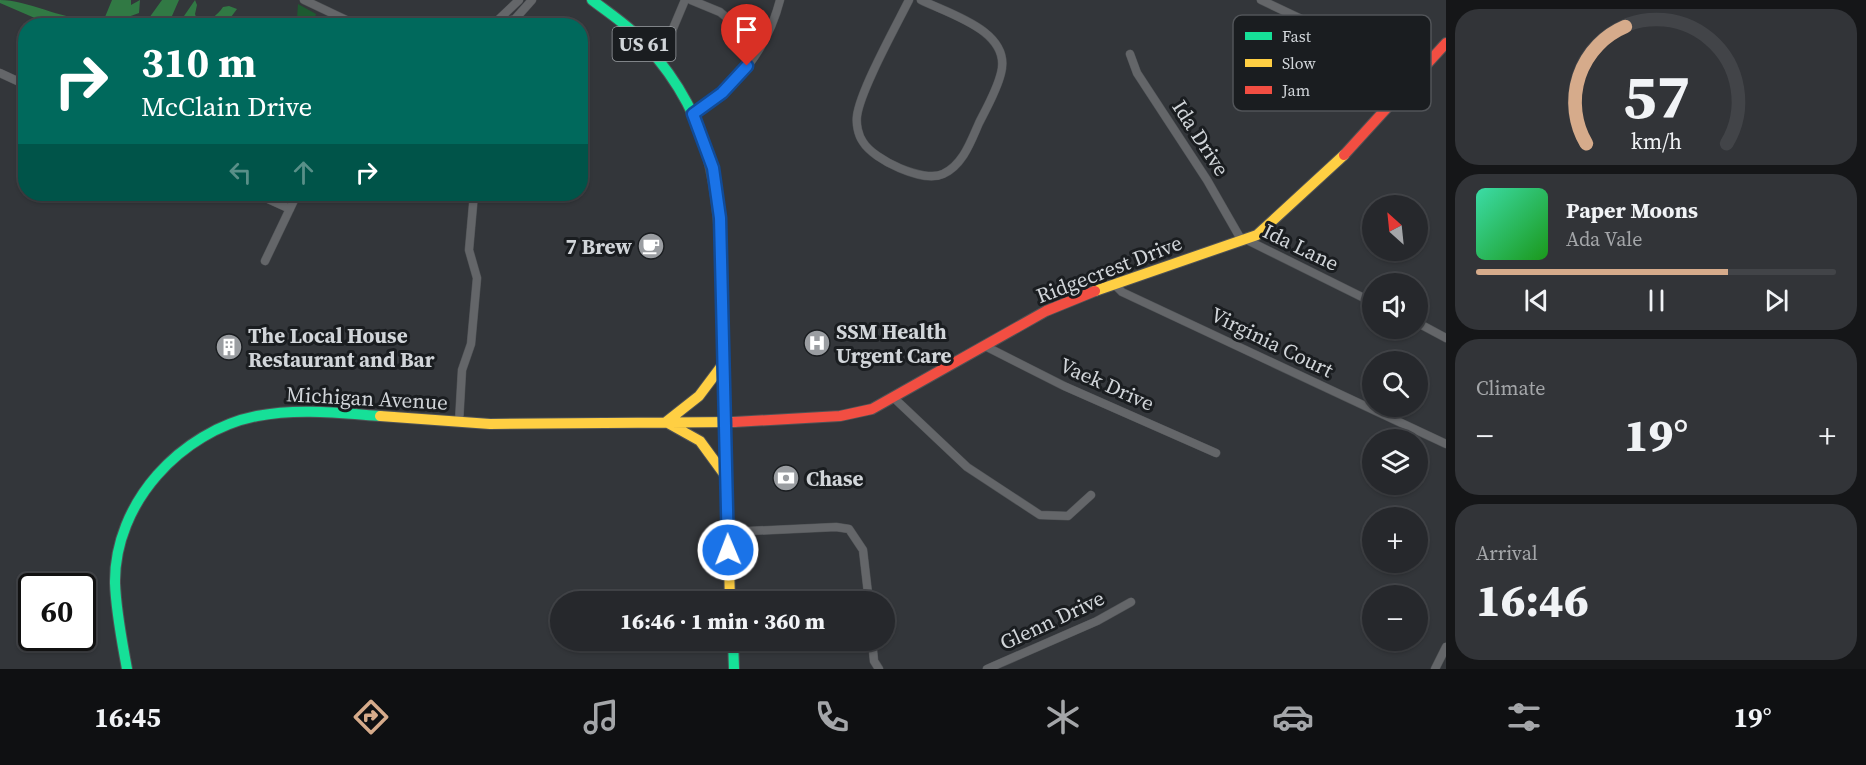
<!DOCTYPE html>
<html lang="en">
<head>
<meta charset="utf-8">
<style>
	body { margin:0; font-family:"Source Serif 4",serif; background:#323438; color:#f1f3f6; height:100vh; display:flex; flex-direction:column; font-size:22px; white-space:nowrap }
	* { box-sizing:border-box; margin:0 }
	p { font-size:20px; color:#a4a6a9 }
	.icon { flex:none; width:33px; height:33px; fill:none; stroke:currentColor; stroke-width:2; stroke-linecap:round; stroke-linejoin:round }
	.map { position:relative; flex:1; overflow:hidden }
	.panel { display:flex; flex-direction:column; gap:9px; padding:9px; background:#151618; width:420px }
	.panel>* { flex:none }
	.banner { position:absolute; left:18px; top:18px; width:570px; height:183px; border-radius:24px; box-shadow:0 2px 4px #0004,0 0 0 2px #424448; background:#00695c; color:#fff; overflow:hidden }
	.needle { width:39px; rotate:333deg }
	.tools { position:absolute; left:1362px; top:195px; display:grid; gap:12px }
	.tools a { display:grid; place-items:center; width:66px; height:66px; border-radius:50%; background:#26282c; box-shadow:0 2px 4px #0004,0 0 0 2px #424448; font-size:30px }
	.speed { position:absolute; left:18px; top:573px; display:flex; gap:12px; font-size:30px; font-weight:700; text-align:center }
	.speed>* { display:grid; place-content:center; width:78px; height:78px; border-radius:50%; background:#26282c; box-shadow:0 2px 4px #0004,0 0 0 2px #424448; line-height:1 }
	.speed .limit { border:3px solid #111; border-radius:9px; background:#fff; color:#111 }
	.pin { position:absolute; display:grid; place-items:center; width:51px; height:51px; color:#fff; margin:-62px -26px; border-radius:50% 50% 50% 0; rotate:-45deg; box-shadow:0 0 6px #0007 }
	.pin .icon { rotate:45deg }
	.me { position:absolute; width:66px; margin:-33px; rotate:359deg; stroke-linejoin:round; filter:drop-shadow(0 0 4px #0008) }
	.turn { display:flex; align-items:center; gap:21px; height:126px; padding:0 24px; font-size:27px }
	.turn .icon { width:78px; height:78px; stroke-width:2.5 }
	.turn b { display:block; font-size:42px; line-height:51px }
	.lanes { display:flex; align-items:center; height:57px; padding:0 24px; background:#0003; justify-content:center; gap:30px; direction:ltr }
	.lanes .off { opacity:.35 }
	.big { font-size:45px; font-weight:800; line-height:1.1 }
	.panel .card { flex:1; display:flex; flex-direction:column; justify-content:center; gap:9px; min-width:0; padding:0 21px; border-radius:24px; background:#323438 }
	.panel .dial { align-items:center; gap:0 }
	.dial svg { height:156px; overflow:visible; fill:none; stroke:#424448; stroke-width:7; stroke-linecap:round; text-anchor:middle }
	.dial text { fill:#f1f3f6; stroke:none }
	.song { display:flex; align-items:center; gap:18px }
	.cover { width:72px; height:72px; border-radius:9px; background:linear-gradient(135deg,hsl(160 70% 55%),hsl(120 70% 35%)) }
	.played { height:6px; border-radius:3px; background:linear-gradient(90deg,#d6ab8b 70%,#424448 70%) }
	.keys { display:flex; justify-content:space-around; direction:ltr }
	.heat { display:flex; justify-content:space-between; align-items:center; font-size:33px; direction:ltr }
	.trip { position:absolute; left:550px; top:591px; width:345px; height:60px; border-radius:30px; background:#26282c; box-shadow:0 2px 4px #0004,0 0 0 2px #424448; font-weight:800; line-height:60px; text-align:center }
	.dock { display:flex; height:96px; justify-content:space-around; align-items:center; background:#0f1012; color:#a4a6a9 }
	.dock .icon { width:42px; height:42px }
	.dock .active { color:#d6ab8b }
	.dock b { font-size:27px; color:#f1f3f6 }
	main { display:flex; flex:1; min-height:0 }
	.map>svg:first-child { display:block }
	.green { fill:#1d5a30 }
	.forest { fill:#317944 }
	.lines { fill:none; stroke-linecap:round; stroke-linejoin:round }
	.street-casing { stroke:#4f5255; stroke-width:9 }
	.fast-casing { stroke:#4f5255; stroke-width:12 }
	.slow-casing { stroke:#4f5255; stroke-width:12 }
	.jam-casing { stroke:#4f5255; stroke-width:12 }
	.street { stroke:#646669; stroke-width:8 }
	.fast { stroke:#16e098; stroke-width:10 }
	.slow { stroke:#ffcf43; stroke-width:10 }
	.jam { stroke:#f24e42; stroke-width:10 }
	.route-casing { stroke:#114b97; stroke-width:15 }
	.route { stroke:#1a73e8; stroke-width:10 }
	.labels { text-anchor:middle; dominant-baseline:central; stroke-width:6; stroke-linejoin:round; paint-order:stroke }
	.shield { fill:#1a1d20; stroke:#9a9ea2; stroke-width:1.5 }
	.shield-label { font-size:20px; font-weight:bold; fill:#d1d5d9 }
	.street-label { font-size:21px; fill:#d1d5d9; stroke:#1a1d20 }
	.poi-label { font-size:21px; font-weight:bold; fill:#d1d5d9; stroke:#1a1d20; text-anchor:start }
	.key { fill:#1a1d20; stroke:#515458; stroke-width:1.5 }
	.key-label { font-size:16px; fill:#d1d5d9 }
</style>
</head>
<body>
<main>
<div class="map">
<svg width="1446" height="669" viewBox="0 0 1446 669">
	<rect width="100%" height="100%" fill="#33363a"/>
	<!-- green -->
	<path class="green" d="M298 4 316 14 313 25H293L297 18Z"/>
	<!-- forest -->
	<path class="forest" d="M0 0C32 0 74 27 105 17L112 0H131V5L140 0 139 13 128 17 126 22 128 25H51L0 3Z
		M162 0H179L168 25H144Z
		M195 0 197 5 195 14 198 23C209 21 217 16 223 7L229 6 237 9 225 25H184V16Z"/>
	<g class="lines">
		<defs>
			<path id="street" d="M304 0 359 26
				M691 0 720 12 761 46
				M909 0C896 26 860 91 857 116 856 124 858 135 863 142 874 160 923 183 943 174 963 165 971 141 979 123 987 107 997 90 1001 73 1012 31 949 14 921 0
				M1261 0 1418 74
				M496 22 519 0
				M489 26 515 19 532 0
				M653 54 669 38 685 0
				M1130 54 1137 73 1207 180 1242 241
				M0 73 26 85
				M693 114C736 90 768 47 780 0
				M257 194 290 209
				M1247 240 1372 302
				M265 261 297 194
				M1116 286 1122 292 1446 444
				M1418 323 1446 338
				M985 346 1064 386 1216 453
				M895 399 967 467 1040 515 1068 516 1091 495
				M459 422 462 370 471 344 477 278 469 250 474 194
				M727 532 836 527 849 529 863 550 869 602
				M872 640 874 661 879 669
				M987 669 1097 621 1131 602
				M1435 669 1446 647"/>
			<path id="fast" d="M592 0C605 10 620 20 632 31 713 109 720 187 722 293
				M733 640 734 669
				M127 669C122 641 116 612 115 583 114 503 181 431 257 416 298 408 339 413 380 416"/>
			<path id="slow" d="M1095 291 1257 235 1344 155
				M722 293 730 602
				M723 364 699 396 666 422 700 441 727 478
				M380 416 490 424 734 422"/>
			<path id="jam" d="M1344 155 1446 43
				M734 422 840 416 872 409 1046 311 1095 291"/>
		</defs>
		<!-- street casing -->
		<use href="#street" class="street-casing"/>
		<!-- fast casing -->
		<use href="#fast" class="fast-casing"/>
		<!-- slow casing -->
		<use href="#slow" class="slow-casing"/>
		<!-- jam casing -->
		<use href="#jam" class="jam-casing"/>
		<!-- street -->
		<use href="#street" class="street"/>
		<!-- fast -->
		<use href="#fast" class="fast"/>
		<!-- slow -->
		<use href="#slow" class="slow"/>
		<!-- jam -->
		<use href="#jam" class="jam"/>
	</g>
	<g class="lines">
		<defs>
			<path id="route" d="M728 550 720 218 713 168 693 114 722 93 747 66"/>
		</defs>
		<!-- route casing -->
		<use href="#route" class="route-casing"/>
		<!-- route -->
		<use href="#route" class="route"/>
	</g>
	<!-- icons -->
	<defs>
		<symbol id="cafe-disc" viewBox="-11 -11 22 22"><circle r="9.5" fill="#9a9da1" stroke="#1a1d20"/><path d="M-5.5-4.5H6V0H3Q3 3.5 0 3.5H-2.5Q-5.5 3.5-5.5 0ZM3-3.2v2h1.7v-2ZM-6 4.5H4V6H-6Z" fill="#fff"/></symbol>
		<symbol id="hospital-disc" viewBox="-11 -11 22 22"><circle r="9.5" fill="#9a9da1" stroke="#1a1d20"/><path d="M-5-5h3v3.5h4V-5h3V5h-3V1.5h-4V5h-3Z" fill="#fff"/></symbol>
		<symbol id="building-disc" viewBox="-11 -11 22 22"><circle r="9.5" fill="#9a9da1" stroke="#1a1d20"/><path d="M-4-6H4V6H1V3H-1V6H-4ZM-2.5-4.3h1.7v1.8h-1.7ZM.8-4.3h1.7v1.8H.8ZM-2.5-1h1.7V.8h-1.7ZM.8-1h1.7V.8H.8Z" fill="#fff"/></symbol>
		<symbol id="bank-disc" viewBox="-11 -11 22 22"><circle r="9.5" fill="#9a9da1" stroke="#1a1d20"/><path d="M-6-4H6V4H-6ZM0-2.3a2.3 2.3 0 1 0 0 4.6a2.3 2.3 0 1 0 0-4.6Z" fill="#fff"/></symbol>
	</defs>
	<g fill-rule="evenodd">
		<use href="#cafe-disc" x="636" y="231" width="30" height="30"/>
		<use href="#hospital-disc" x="802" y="328" width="30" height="30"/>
		<use href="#building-disc" x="214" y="332" width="30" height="30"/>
		<use href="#bank-disc" x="771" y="463" width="30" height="30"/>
	</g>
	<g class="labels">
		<!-- shield labels -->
		<rect class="shield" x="612.5" y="27" width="63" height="34" rx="4.5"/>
		<g class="shield-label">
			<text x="644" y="44">US 61</text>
		</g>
		<!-- street labels -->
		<g class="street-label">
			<text transform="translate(1201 138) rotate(57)">Ida Drive</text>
			<text transform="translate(1301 247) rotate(26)">Ida Lane</text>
			<text transform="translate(1109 269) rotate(-21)">Ridgecrest Drive</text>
			<text transform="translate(1272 342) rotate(26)">Virginia Court</text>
			<text transform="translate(1107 384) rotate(24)">Vaek Drive</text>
			<text transform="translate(367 398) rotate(3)">Michigan Avenue</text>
			<text transform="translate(1052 620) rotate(-25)">Glenn Drive</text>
		</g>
		<!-- poi labels -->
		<g class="poi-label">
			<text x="632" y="246" text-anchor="end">7 Brew</text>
			<text x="836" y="331">SSM Health<tspan x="836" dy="24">Urgent Care</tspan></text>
			<text x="248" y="335">The Local House<tspan x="248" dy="24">Restaurant and Bar</tspan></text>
			<text x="806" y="478">Chase</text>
		</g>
	</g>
	<!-- legend -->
	<rect x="1233" y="15" width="198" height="96" rx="9" class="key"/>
	<rect x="1245" y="32" width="27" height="8" fill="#16e098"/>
	<rect x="1245" y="59" width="27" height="8" fill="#ffcf43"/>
	<rect x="1245" y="86" width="27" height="8" fill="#f24e42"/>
	<g class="key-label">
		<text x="1282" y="42">Fast</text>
		<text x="1282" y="69">Slow</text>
		<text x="1282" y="96">Jam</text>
	</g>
</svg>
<div class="tools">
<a><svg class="needle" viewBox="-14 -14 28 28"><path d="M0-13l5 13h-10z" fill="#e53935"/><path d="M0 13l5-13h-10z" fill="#a4a6a9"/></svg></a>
<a><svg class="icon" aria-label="sound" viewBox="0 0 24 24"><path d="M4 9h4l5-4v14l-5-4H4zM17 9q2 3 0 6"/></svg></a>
<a><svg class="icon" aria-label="search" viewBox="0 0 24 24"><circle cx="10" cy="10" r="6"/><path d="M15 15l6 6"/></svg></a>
<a><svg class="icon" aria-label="layers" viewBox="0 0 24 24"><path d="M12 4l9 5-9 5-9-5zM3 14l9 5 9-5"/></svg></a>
<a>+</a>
<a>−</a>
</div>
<div class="speed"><div class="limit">60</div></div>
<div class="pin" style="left:747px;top:66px;background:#d93025"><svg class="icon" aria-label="arrive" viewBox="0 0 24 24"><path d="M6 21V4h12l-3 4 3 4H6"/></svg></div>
<svg class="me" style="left:728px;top:550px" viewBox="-20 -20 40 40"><circle r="17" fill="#1a73e8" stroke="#fff" stroke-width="3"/><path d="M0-11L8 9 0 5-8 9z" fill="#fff"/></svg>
<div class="trip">16:46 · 1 min · 360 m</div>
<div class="banner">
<div class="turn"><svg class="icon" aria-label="right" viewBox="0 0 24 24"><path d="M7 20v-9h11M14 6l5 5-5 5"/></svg><div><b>310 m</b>McClain Drive</div></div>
<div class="lanes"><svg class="icon off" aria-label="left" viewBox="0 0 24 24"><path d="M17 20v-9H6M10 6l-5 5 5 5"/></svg><svg class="icon off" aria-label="ahead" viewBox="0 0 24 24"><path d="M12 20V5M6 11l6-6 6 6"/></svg><svg class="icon" aria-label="right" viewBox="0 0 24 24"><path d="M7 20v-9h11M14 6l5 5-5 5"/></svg></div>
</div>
</div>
<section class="panel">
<div class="card dial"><svg viewBox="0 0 100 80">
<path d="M14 69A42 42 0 1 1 86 69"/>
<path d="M14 69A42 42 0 0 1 34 9" stroke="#d6ab8b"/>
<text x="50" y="56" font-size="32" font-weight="700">57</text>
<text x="50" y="72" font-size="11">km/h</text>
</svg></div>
<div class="card">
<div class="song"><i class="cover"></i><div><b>Paper Moons</b><p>Ada Vale</p></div></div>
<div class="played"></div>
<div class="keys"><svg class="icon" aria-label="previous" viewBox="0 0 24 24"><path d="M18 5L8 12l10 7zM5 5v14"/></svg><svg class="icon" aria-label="pause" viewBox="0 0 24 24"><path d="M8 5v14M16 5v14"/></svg><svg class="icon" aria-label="next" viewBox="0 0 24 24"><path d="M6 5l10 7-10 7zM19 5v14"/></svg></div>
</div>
<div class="card"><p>Climate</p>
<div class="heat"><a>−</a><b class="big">19°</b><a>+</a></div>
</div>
<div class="card"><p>Arrival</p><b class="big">16:46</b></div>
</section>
</main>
<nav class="dock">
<b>16:45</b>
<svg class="icon active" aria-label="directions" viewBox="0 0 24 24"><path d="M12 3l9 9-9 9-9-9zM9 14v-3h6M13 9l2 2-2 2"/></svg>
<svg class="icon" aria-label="music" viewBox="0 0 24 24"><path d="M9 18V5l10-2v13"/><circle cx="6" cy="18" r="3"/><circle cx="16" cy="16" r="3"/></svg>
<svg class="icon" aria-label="phone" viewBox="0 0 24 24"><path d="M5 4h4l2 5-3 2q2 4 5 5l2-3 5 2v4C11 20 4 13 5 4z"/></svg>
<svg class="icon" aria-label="climate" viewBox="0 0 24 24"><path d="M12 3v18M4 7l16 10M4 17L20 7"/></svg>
<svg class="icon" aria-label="car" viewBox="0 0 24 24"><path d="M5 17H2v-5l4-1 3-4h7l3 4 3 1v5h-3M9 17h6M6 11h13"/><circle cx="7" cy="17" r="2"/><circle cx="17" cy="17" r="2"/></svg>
<svg class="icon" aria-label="filters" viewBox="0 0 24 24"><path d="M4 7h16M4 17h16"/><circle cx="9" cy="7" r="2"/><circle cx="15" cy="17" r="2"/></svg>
<b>19°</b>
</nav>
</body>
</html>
